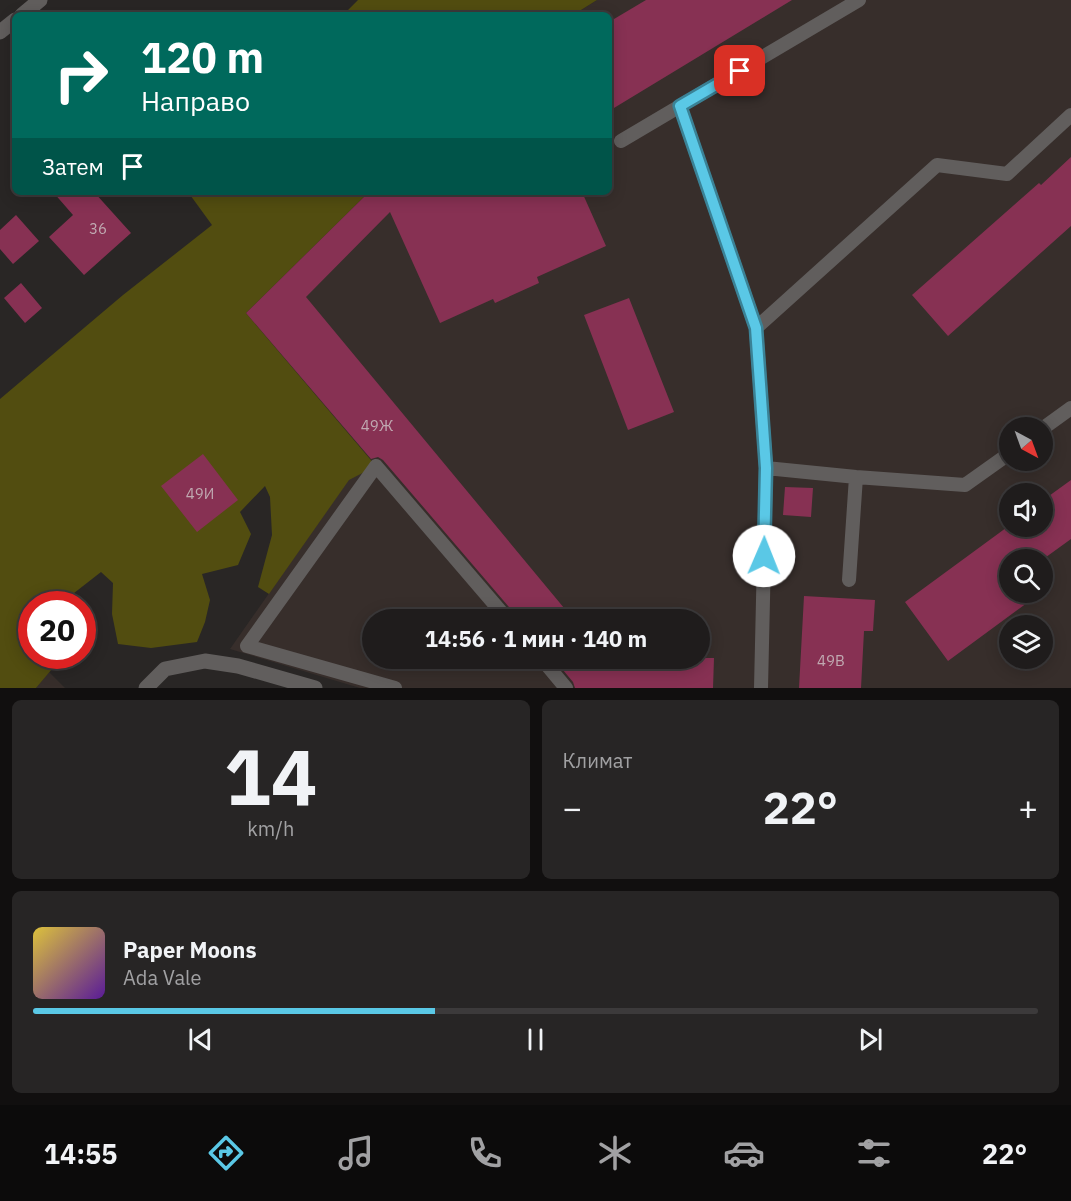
<!DOCTYPE html>
<html lang="ru">
<head>
<meta charset="utf-8">
<style>
	body { margin:0; font-family:"IBM Plex Sans",sans-serif; background:#272525; color:#f1f3f6; height:100vh; display:flex; flex-direction:column; font-size:22px; white-space:nowrap }
	* { box-sizing:border-box; margin:0 }
	p { font-size:20px; color:#a1a1a3 }
	.icon { flex:none; width:33px; height:33px; fill:none; stroke:currentColor; stroke-width:2; stroke-linecap:round; stroke-linejoin:round }
	.map { position:relative; height:688px; overflow:hidden }
	.sheet { display:flex; flex-direction:column; gap:12px; padding:12px; background:#110f0f; flex:1 }
	.sheet>* { flex:none }
	.hud { position:absolute; left:12px; top:12px; width:600px; height:183px; border-radius:9px; box-shadow:0 3px 15px #0003,0 0 0 2px #3c3a3b; background:#00695c; color:#fff; overflow:hidden }
	.needle { width:39px; rotate:139deg }
	.tools { position:absolute; left:999px; top:417px; display:grid; gap:12px }
	.tools a { display:grid; place-items:center; width:54px; height:54px; border-radius:50%; background:#1f1c1c; box-shadow:0 3px 15px #0003,0 0 0 2px #3c3a3b; font-size:30px }
	.speed { position:absolute; left:18px; top:591px; display:flex; gap:12px; font-size:30px; font-weight:700; text-align:center }
	.speed>* { display:grid; place-content:center; width:78px; height:78px; border-radius:50%; background:#1f1c1c; box-shadow:0 3px 15px #0003,0 0 0 2px #3c3a3b; line-height:1 }
	.speed .limit { border:9px solid #d22; background:#fff; color:#111 }
	.pin { position:absolute; display:grid; place-items:center; width:51px; height:51px; color:#fff; margin:-26px; border-radius:12px; box-shadow:0 3px 9px #0006 }
	.me { position:absolute; width:66px; margin:-33px; rotate:1deg; stroke-linejoin:round; filter:drop-shadow(0 0 4px #0008) }
	.turn { display:flex; align-items:center; gap:21px; height:126px; padding:0 30px; font-size:27px }
	.turn .icon { width:78px; height:78px; stroke-width:2.5 }
	.turn b { display:block; font-size:42px; line-height:51px }
	.then { display:flex; align-items:center; height:57px; padding:0 30px; background:#0003; gap:12px; font-size:22px }
	.big { font-size:45px; font-weight:800; line-height:1.1 }
	.sheet .widget { flex:1; display:flex; flex-direction:column; justify-content:center; gap:9px; min-width:0; padding:0 21px; border-radius:9px; background:#272525 }
	.sheet .dial { align-items:center; gap:0 }
	.dial b { font-size:78px; line-height:1 }
	.song { display:flex; align-items:center; gap:18px }
	.cover { width:72px; height:72px; border-radius:9px; background:linear-gradient(135deg,hsl(50 70% 55%),hsl(270 70% 35%)) }
	.played { height:6px; border-radius:3px; background:linear-gradient(90deg,#5ac8e6 40%,#3c3a3b 40%) }
	.keys { display:flex; justify-content:space-around; direction:ltr }
	.heat { display:flex; justify-content:space-between; align-items:center; font-size:33px; direction:ltr }
	.sheet .tiles { flex:1; display:grid; gap:12px; grid-template-columns:1fr 1fr }
	.widget:last-child { grid-column:span 2 }
	.trip { position:absolute; left:362px; top:609px; width:348px; height:60px; border-radius:30px; background:#1f1c1c; box-shadow:0 3px 15px #0003,0 0 0 2px #3c3a3b; font-weight:800; line-height:60px; text-align:center }
	.tab-bar { display:flex; height:96px; justify-content:space-around; align-items:center; background:#0c0b0b; color:#a1a1a3 }
	.tab-bar .icon { width:42px; height:42px }
	.tab-bar .selected { color:#5ac8e6 }
	.tab-bar b { font-size:27px; color:#f1f3f6 }
	.map>svg:first-child { display:block }
	.built { fill:#372e2b; fill-rule:evenodd }
	.green { fill:#524d10 }
	.building { fill:#873153 }
	.lines { fill:none; stroke-linecap:round; stroke-linejoin:round }
	.lane { stroke:#615e5d; stroke-width:14 }
	.street { stroke:#615e5d; stroke-width:15 }
	.route-casing { stroke:#3a8296; stroke-width:15 }
	.route { stroke:#5ac8e6; stroke-width:10 }
	.labels { text-anchor:middle; dominant-baseline:central; stroke-width:6; stroke-linejoin:round; paint-order:stroke }
	.number-label { font-size:15px; fill:#c0a9b1 }
</style>
</head>
<body>
<div class="map">
<svg width="1071" height="688" viewBox="0 0 1071 688">
	<rect width="100%" height="100%" fill="#292625"/>
	<!-- built -->
	<path class="built" d="M597 0H1071V688H360L230 649 349 479 376 466 246 313 369 192H609V15H573ZM1010 428H1042V460H1010ZM1010 494H1042V526H1010ZM1010 560H1042V592H1010ZM372 620H699V658H372ZM1010 626H1042V658H1010Z
		M49 672 65 688H36Z"/>
	<!-- green -->
	<path class="green" d="M358 0H597L573 15H343Z
		M188 192H369L246 313 376 466 349 480 269 594 258 587 272 535 270 497 265 486 240 512 251 534 238 565 202 574 210 600 205 622 197 642 151 648 118 644 112 614 113 583 101 572 60 604H32V656H63L36 688H0V399L123 295 212 225Z"/>
	<!-- building -->
	<path class="building" d="M646 0H792L609 111V22Z
		M1071 157V226L948 336 912 295 1039 183 1041 185Z
		M53 192H94L131 233 84 275 49 237 73 215Z
		M369 192H582L606 246 537 277 539 283 495 303 493 299 440 323 390 212 306 297 574 620H517L515 614 383 460 378 457 371 459 246 313Z
		M16 215 39 241 13 264 0 249V230Z
		M21 283 42 308 25 323 4 298Z
		M629 298 674 412 628 430 584 315Z
		M203 454 238 500 197 532 161 486Z
		M1071 480V539L1042 560H1010V592H1042L948 661 905 602 1010 525V526H1042V501Z
		M785 487 813 488 811 517 783 515Z
		M804 596 875 600 873 631H864L861 688H799Z
		M553 658H714L713 688H575L573 682Z"/>
	<g class="lines">
		<!-- lane -->
		<path class="lane" d="M680 106 756 328 766 468 761 688
			M621 141 859 0
			M756 328 937 165 1007 174 1071 115
			M1042 429 1071 408
			M766 468 856 477 965 485 1010 453
			M849 580 856 477
			M541 658 566 688
			M395 688 247 646 376 466 508 620"/>
		<!-- street -->
		<path class="street" d="M22 15 40 0
			M0 32 15 20
			M146 688 165 669 205 661 238 666 315 688"/>
	</g>
	<g class="lines">
		<defs>
			<path id="route" d="M740 71 680 106 756 328 766 468 764 556"/>
		</defs>
		<!-- route casing -->
		<use href="#route" class="route-casing"/>
		<!-- route -->
		<use href="#route" class="route"/>
	</g>
	<g class="labels">
		<!-- number labels -->
		<g class="number-label">
			<text x="98" y="228">36</text>
			<text x="377" y="425">49Ж</text>
			<text x="200" y="493">49И</text>
			<text x="831" y="660">49В</text>
		</g>
	</g>
</svg>
<div class="tools">
<a><svg class="needle" viewBox="-14 -14 28 28"><path d="M0-13l5 13h-10z" fill="#e53935"/><path d="M0 13l5-13h-10z" fill="#a1a1a3"/></svg></a>
<a><svg class="icon" aria-label="sound" viewBox="0 0 24 24"><path d="M4 9h4l5-4v14l-5-4H4zM17 9q2 3 0 6"/></svg></a>
<a><svg class="icon" aria-label="search" viewBox="0 0 24 24"><circle cx="10" cy="10" r="6"/><path d="M15 15l6 6"/></svg></a>
<a><svg class="icon" aria-label="layers" viewBox="0 0 24 24"><path d="M12 4l9 5-9 5-9-5zM3 14l9 5 9-5"/></svg></a>
</div>
<div class="speed"><div class="limit">20</div></div>
<div class="pin" style="left:740px;top:71px;background:#d93025"><svg class="icon" aria-label="arrive" viewBox="0 0 24 24"><path d="M6 21V4h12l-3 4 3 4H6"/></svg></div>
<svg class="me" style="left:764px;top:556px" viewBox="-20 -20 40 40"><circle r="19" fill="#fff"/><path d="M0-13L10 11 0 6-10 11z" fill="#5ac8e6"/></svg>
<div class="trip">14:56 · 1 мин · 140 m</div>
<div class="hud">
<div class="turn"><svg class="icon" aria-label="right" viewBox="0 0 24 24"><path d="M7 20v-9h11M14 6l5 5-5 5"/></svg><div><b>120 m</b>Направо</div></div>
<div class="then">Затем<svg class="icon" aria-label="arrive" viewBox="0 0 24 24"><path d="M6 21V4h12l-3 4 3 4H6"/></svg></div>
</div>
</div>
<section class="sheet">
<div class="tiles">
<div class="widget dial"><b>14</b><p>km/h</p></div>
<div class="widget"><p>Климат</p>
<div class="heat"><a>−</a><b class="big">22°</b><a>+</a></div>
</div>
<div class="widget">
<div class="song"><i class="cover"></i><div><b>Paper Moons</b><p>Ada Vale</p></div></div>
<div class="played"></div>
<div class="keys"><svg class="icon" aria-label="previous" viewBox="0 0 24 24"><path d="M18 5L8 12l10 7zM5 5v14"/></svg><svg class="icon" aria-label="pause" viewBox="0 0 24 24"><path d="M8 5v14M16 5v14"/></svg><svg class="icon" aria-label="next" viewBox="0 0 24 24"><path d="M6 5l10 7-10 7zM19 5v14"/></svg></div>
</div>
</div>
</section>
<nav class="tab-bar">
<b>14:55</b>
<svg class="icon selected" aria-label="directions" viewBox="0 0 24 24"><path d="M12 3l9 9-9 9-9-9zM9 14v-3h6M13 9l2 2-2 2"/></svg>
<svg class="icon" aria-label="music" viewBox="0 0 24 24"><path d="M9 18V5l10-2v13"/><circle cx="6" cy="18" r="3"/><circle cx="16" cy="16" r="3"/></svg>
<svg class="icon" aria-label="phone" viewBox="0 0 24 24"><path d="M5 4h4l2 5-3 2q2 4 5 5l2-3 5 2v4C11 20 4 13 5 4z"/></svg>
<svg class="icon" aria-label="climate" viewBox="0 0 24 24"><path d="M12 3v18M4 7l16 10M4 17L20 7"/></svg>
<svg class="icon" aria-label="car" viewBox="0 0 24 24"><path d="M5 17H2v-5l4-1 3-4h7l3 4 3 1v5h-3M9 17h6M6 11h13"/><circle cx="7" cy="17" r="2"/><circle cx="17" cy="17" r="2"/></svg>
<svg class="icon" aria-label="filters" viewBox="0 0 24 24"><path d="M4 7h16M4 17h16"/><circle cx="9" cy="7" r="2"/><circle cx="15" cy="17" r="2"/></svg>
<b>22°</b>
</nav>
</body>
</html>
